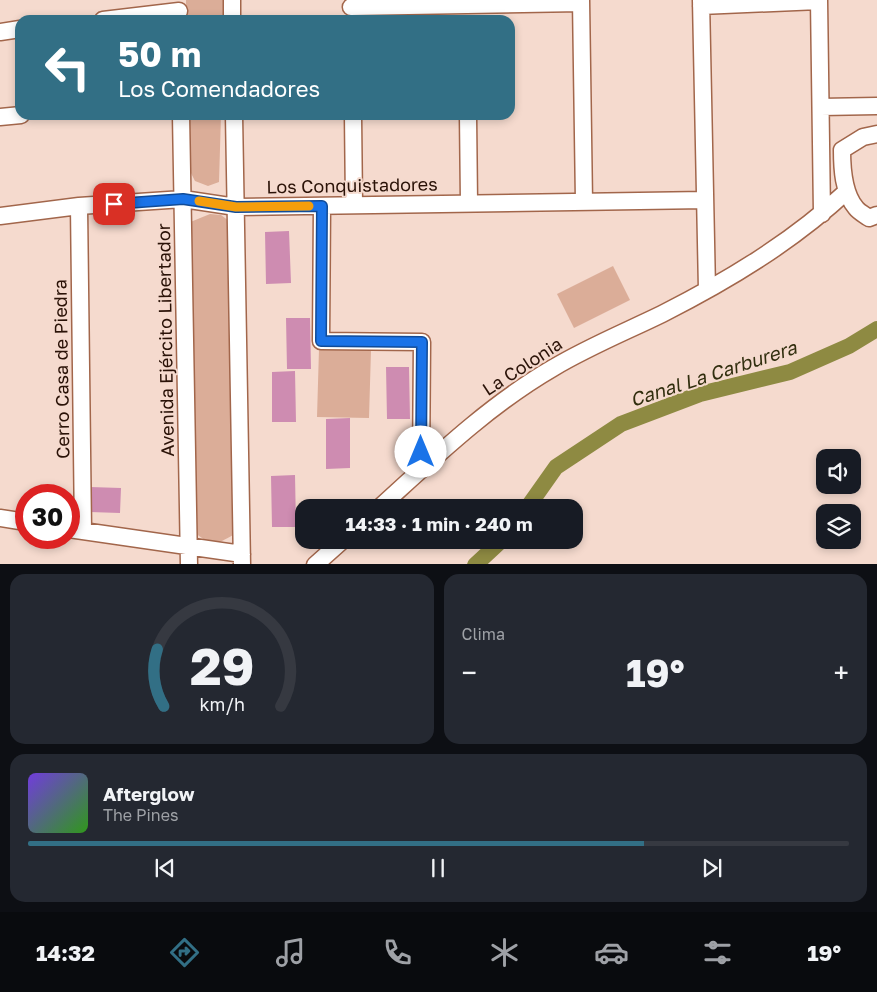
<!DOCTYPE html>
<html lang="es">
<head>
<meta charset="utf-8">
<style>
	body { margin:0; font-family:"Golos Text",sans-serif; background:#242831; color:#f1f3f6; height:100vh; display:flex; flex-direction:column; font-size:19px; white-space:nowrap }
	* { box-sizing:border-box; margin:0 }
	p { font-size:16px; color:#9ea1a6 }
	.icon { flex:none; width:28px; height:28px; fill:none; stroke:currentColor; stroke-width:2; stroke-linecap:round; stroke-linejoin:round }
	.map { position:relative; height:564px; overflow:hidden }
	.sheet { display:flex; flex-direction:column; gap:10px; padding:10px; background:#0d0f14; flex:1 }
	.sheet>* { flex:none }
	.hud { position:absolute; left:15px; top:15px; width:500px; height:105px; border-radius:15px; box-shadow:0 2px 8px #0003; background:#326f85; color:#fff; overflow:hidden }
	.fabs { position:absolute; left:816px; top:449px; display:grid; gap:10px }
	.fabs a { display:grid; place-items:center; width:45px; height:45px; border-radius:10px; background:#171b24; box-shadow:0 2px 8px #0003; font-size:25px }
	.speed { position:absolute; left:15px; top:484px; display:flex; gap:10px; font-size:25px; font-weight:700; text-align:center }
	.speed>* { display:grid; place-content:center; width:65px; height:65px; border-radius:50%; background:#171b24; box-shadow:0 2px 8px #0003; line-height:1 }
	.speed .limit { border:8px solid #d22; background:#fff; color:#111 }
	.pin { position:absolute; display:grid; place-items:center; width:42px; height:42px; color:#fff; margin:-21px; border-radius:10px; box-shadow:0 2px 8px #0006 }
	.me { position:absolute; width:55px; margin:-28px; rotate:0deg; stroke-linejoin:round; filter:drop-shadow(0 0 4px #0008) }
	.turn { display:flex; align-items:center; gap:18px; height:105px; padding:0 20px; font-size:22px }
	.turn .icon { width:65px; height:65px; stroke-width:2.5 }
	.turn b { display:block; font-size:35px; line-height:42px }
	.big { font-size:38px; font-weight:700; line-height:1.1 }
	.sheet .widget { flex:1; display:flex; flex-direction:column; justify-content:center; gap:8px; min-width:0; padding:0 18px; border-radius:15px; background:#242831 }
	.sheet .dial { align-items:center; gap:0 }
	.dial svg { height:130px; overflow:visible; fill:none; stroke:#363941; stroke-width:7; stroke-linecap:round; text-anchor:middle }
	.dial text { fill:#f1f3f6; stroke:none }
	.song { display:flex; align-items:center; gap:15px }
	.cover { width:60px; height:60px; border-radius:8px; background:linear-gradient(135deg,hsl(260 70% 55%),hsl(110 70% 35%)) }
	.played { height:5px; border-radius:2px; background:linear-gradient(90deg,#326f85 75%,#363941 75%) }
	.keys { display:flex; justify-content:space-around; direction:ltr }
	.heat { display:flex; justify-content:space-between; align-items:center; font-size:28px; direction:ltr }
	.sheet .tiles { flex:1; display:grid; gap:10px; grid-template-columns:1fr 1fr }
	.widget:last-child { grid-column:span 2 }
	.trip { position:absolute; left:295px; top:499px; width:288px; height:50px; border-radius:15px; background:#171b24; box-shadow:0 2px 8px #0003; font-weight:700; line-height:50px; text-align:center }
	.tab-bar { display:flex; height:80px; justify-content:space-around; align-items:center; background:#090b0e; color:#9ea1a6 }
	.tab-bar .icon { width:35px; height:35px }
	.tab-bar .current { color:#326f85 }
	.tab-bar b { font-size:22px; color:#f1f3f6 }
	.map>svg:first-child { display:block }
	.green { fill:#dbad98 }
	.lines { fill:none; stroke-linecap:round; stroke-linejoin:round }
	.canal { stroke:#8e8a42; stroke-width:16 }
	.building { fill:#ce8cb1 }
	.minor-casing { stroke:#a2664b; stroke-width:19 }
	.minor { stroke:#fff; stroke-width:16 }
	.route-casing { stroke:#114b97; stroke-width:12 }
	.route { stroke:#1a73e8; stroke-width:9 }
	.slow { stroke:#f59e0b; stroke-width:9 }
	.labels { text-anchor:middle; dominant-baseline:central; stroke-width:4; stroke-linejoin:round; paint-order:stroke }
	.street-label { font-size:18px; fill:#2a1207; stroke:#f5dace }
	.water-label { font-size:19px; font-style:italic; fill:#312e0e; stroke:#f5dace }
</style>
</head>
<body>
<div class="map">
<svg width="877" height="565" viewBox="0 0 877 565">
	<rect width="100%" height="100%" fill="#f5dace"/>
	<!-- green -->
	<path class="green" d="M186 0H223V20H186Z
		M188 115H221L219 182 208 186 195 181 189 169Z
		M210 214 221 215 229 221 233 535C216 545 212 546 195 533L188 223Z
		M613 266 630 300 574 328 557 294Z
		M319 349 371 350 369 418 317 417Z"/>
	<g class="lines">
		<!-- canal -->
		<path class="canal" d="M527 508 556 467 621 424 700 394 790 372 849 346 877 329
			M475 565 502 540"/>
	</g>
	<!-- building -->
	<path class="building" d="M289 231 291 283 266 284 265 232Z
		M286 318H310L311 369H287Z
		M386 367H409L410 419H387Z
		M295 371 296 422H272V372Z
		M350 418V468L326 469V419Z
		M295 475 296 527H272L271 476Z
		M90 487 121 488 120 513 90 512Z"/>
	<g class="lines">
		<defs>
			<path id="minor" d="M232 0V20
				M581 0 584 202
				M701 0 707 290
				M819 0 822 214
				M701 6 819 1
				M351 7 581 3
				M103 20 179 11
				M0 32 20 29
				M821 107 877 106
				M181 115 189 565
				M234 115 242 565
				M353 115 354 205
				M468 115 469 203
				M0 117 21 115
				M877 134 863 137 842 150C842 168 843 193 856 208 859 212 865 215 869 218L877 215
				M79 206 83 531
				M322 206 321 341 422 342 421 470
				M0 216 79 206 183 199 236 207 705 200
				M379 508C434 458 489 405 553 368 588 347 625 332 662 314 729 280 792 242 847 191
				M0 518 26 522
				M69 529 242 554
				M315 565 343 540"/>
		</defs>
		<!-- minor casing -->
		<use href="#minor" class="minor-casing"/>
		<!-- minor -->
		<use href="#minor" class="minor"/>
	</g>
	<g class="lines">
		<defs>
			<path id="route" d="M114 204 183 199 236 207 322 206 321 341 422 342 421 452"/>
		</defs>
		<!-- route casing -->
		<use href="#route" class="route-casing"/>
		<!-- route -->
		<use href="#route" class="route"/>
		<!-- slow -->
		<path class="slow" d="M199 201 236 207 309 206"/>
	</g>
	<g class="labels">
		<!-- street labels -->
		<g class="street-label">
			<text transform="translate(352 185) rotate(-1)">Los Conquistadores</text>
			<text transform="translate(165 340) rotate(-91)">Avenida Ejército Libertador</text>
			<text transform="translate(522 366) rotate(-33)">La Colonia</text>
			<text transform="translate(61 369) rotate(-91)">Cerro Casa de Piedra</text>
		</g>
		<!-- water labels -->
		<g class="water-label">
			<text transform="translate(713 373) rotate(-18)">Canal La Carburera</text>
		</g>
	</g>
</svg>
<div class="fabs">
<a><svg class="icon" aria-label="sound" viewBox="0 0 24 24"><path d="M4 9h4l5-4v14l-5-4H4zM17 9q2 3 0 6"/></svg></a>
<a><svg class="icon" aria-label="layers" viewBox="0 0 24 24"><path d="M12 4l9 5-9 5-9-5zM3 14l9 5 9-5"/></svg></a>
</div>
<div class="speed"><div class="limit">30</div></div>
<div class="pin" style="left:114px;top:204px;background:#d93025"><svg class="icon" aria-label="arrive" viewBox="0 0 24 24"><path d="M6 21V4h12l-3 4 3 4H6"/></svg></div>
<svg class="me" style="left:421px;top:452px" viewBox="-20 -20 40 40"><circle r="19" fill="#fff"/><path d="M0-13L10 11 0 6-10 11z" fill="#1a73e8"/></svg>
<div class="trip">14:33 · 1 min · 240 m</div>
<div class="hud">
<div class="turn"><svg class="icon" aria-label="left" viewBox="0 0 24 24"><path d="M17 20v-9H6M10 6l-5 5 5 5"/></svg><div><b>50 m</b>Los Comendadores</div></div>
</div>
</div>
<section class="sheet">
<div class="tiles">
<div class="widget dial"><svg viewBox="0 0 100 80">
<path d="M14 69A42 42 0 1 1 86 69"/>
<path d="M14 69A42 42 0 0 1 10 34" stroke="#326f85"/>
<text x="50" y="56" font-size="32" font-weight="700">29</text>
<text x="50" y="72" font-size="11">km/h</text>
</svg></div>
<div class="widget"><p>Clima</p>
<div class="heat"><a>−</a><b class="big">19°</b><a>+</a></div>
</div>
<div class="widget">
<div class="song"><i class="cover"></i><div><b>Afterglow</b><p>The Pines</p></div></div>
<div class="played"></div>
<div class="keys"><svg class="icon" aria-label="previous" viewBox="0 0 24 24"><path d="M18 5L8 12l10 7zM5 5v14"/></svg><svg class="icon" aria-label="pause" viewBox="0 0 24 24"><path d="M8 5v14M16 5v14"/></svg><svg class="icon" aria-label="next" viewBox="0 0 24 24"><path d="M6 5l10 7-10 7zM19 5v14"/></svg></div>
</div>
</div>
</section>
<nav class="tab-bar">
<b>14:32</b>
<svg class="icon current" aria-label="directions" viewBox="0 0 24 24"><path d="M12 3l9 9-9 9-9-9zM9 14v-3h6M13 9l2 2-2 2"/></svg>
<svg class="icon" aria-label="music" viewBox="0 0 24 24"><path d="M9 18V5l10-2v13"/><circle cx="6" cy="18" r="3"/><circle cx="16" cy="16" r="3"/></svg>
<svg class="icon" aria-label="phone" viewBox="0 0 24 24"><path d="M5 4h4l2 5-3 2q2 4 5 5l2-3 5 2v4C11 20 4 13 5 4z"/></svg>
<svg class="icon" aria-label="climate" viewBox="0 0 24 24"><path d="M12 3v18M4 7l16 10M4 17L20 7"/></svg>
<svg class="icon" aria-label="car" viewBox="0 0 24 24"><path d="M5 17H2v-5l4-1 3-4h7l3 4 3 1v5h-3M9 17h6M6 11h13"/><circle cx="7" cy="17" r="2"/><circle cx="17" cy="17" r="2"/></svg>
<svg class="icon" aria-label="filters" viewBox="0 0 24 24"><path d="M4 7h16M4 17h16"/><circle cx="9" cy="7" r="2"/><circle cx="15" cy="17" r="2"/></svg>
<b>19°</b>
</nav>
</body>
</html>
